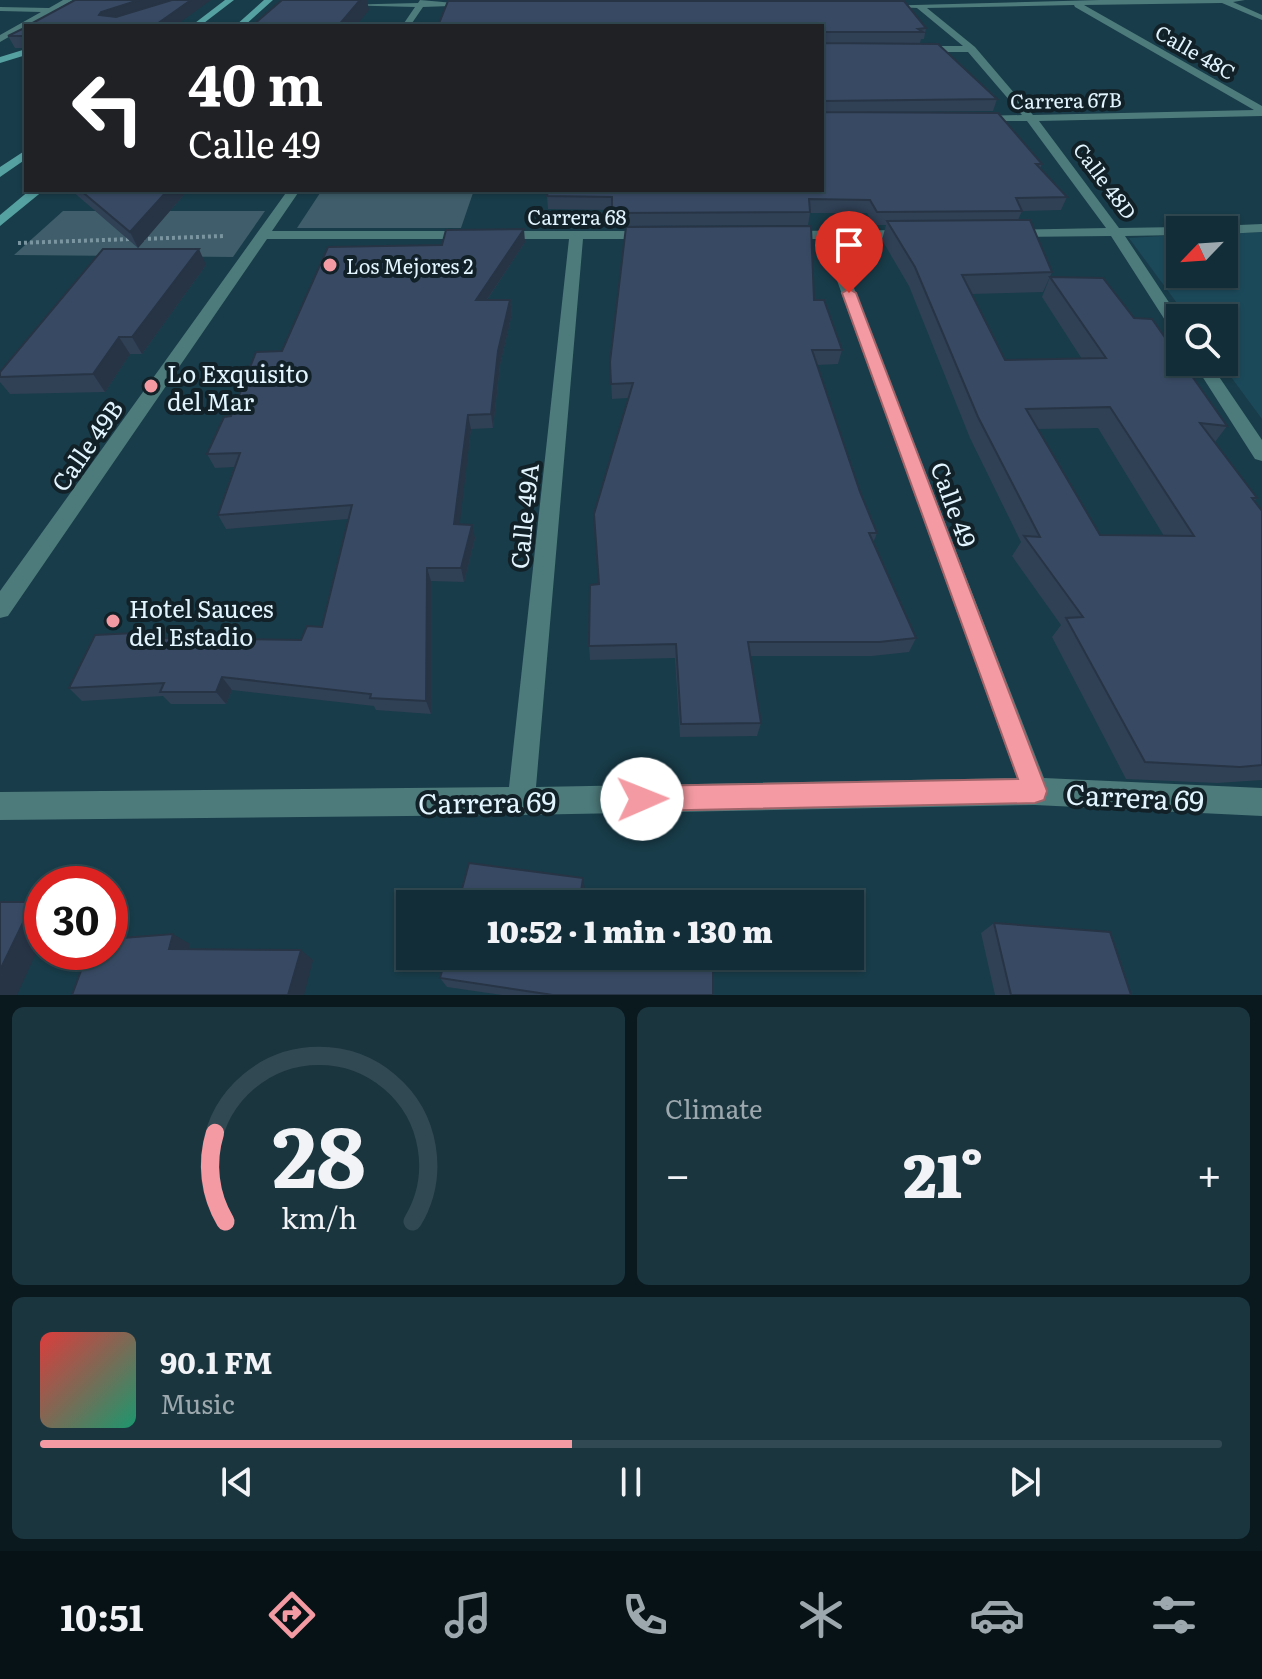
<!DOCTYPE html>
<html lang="en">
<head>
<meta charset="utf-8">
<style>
	body { margin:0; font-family:Literata,serif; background:#1b353f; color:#f1f3f6; height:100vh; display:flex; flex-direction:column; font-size:30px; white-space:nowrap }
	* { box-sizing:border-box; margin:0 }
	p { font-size:26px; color:#9ca8ad }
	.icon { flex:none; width:44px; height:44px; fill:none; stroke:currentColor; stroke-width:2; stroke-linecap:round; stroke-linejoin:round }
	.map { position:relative; height:995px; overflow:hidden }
	.sheet { display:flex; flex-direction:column; gap:12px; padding:12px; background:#0a191e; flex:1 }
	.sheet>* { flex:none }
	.hud { position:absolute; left:24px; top:24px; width:800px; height:168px; border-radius:0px; box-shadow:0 2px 6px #0004,0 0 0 2px #314952; background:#202124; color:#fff; overflow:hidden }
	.needle { width:52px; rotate:245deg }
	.tools { position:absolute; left:1166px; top:216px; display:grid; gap:16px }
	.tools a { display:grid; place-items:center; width:72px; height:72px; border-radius:0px; background:#122d37; box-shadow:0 2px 6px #0004,0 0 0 2px #314952; font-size:40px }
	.speed { position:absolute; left:24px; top:866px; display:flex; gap:16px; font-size:40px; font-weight:700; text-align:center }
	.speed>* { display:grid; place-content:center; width:104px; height:104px; border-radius:50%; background:#122d37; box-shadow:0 2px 6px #0004,0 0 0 2px #314952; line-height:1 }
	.speed .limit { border:12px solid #d22; background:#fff; color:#111 }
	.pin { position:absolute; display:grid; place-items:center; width:68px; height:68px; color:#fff; margin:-82px -34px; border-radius:50% 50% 50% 0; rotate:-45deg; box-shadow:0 0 8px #0007 }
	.pin .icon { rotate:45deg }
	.me { position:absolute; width:88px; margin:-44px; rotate:89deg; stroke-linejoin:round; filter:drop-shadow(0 0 6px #0008) }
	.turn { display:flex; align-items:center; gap:28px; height:168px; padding:0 32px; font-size:36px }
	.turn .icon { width:104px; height:104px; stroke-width:2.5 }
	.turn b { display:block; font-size:56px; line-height:68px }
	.big { font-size:60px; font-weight:800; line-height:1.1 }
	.sheet .card { flex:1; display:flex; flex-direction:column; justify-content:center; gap:12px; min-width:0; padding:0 28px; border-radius:12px; background:#1b353f }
	.sheet .dial { align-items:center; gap:0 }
	.dial svg { height:208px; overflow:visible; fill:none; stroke:#314952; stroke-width:7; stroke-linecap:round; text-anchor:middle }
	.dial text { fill:#f1f3f6; stroke:none }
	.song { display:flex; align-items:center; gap:24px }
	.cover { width:96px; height:96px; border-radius:12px; background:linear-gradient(135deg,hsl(0 70% 55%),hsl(160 70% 35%)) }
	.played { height:8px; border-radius:4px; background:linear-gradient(90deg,#f49aa2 45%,#314952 45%) }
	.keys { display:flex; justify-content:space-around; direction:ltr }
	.heat { display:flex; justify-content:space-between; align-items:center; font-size:44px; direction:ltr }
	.sheet .tiles { flex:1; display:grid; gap:12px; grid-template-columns:1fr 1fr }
	.card:last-child { grid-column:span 2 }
	.trip { position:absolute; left:396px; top:890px; width:468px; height:80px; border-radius:0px; background:#122d37; box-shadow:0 2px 6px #0004,0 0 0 2px #314952; font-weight:800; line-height:80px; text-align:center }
	.tabs { display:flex; height:128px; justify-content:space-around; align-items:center; background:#071216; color:#9ca8ad }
	.tabs .icon { width:56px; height:56px }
	.tabs .current { color:#f49aa2 }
	.tabs b { font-size:36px; color:#f1f3f6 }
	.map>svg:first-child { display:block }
	.built { fill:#1c495a }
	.green { fill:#3f5d6a }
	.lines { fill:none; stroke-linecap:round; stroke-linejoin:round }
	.path { stroke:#7a95a0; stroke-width:4; stroke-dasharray:3 3; stroke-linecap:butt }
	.street { fill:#4d7a7b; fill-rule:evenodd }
	.secondary { fill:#55a0a1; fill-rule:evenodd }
	.wall { fill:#304055; fill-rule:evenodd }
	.shaded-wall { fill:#273445 }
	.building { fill:#384a63; stroke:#273445; stroke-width:2; fill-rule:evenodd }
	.route { fill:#f49aa2; stroke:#9f6469; stroke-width:2 }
	.poi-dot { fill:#f49aa2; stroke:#122027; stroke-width:3 }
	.labels { text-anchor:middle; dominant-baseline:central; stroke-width:8; stroke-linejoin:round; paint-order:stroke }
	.far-street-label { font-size:20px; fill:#e2f5fe; stroke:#122027 }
	.far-poi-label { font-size:20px; fill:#e2f5fe; stroke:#122027; text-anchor:start }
	.poi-label { font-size:24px; fill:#e2f5fe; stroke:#122027; text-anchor:start }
	.street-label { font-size:24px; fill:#e2f5fe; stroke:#122027 }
	.near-street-label { font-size:28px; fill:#e2f5fe; stroke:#122027 }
</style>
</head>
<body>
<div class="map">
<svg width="1262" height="995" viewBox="0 0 1262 995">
	<rect width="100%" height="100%" fill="#183c49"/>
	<!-- built -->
	<path class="built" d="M1262 232V419L1220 362H1224V318H1188L1129 238 1180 235V274H1224V234Z"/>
	<!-- green -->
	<path class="green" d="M322 190H474L461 228H297Z
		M63 211H265L233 257 14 255Z"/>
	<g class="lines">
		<!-- path -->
		<path class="path" d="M142 239 224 236
			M18 243 132 239"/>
		<!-- street -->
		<path class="street" d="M63 0H73L0 42V35L41 12 0 11V7L49 8Z
			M420 0 477 5 423 7 410 26H402L415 7 337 5 418 3Z
			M1100 0H1245L1233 2 1262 15V20L1222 3 1084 5 1262 106V116L1039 121 1119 228 1180 227 1186 230H1180V235L1125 236 1180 319V336L1172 331 1111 236 1004 237 1002 234 1009 230 1106 228 1027 121H974L973 119 978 116 1022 115 968 52H916L912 49 916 46H963L917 8 877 6ZM1074 5 1075 7 1254 110 1033 115 975 47 927 8Z
			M288 190H300L272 231H649L656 235 649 239H583L536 787 1017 778 822 239H785L778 235 785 231 909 230 916 234 914 237 835 239 1044 778 1262 788V816L1035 805 521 815 0 820V792L509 787 569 239H267L8 616 0 618V591Z
			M1262 224V232L1224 234V230H1209L1216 226Z
			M1193 362H1209L1262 440V461L1255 459Z"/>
		<!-- secondary -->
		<path class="secondary" d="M225 0H234L200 26H191Z
			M264 0H273L244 26H235Z
			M26 49V55L0 63V57Z
			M26 150V159L0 177V167Z
			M30 190H44L0 226V215Z"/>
	</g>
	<!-- wall -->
	<path class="wall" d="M454 0H894V1Z
		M822 26 926 28 924 39H921L920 43H822Z
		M26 27V48H15L8 36Z
		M822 43 997 99 993 111 880 112 1042 164 1040 168 1067 197 1061 210 1022 211 1018 220 1052 272 1043 292 971 294 1005 360 1082 359 1042 297 1050 277 1134 318 1227 426 1215 442 1257 498 1254 501 1262 511V780L1217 783 1126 779 1052 637 1061 625 1012 556 1021 542 970 438 909 286 882 240 886 225H874L867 213H810L808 225 612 226V210L548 209 547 196ZM1098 428 1164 536 1100 535 1037 429Z
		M71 190H188L138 248Z
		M525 242 487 300H510L512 313 500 365 493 428 471 429 459 524 475 538 464 582 431 581V714L376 710 374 706 232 690 226 704H171L163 696 82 701 69 688 160 638 301 640 322 627 348 519 226 529 218 515 234 467 215 468 207 454 231 416 282 351Z
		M206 265 142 354H130L105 392 10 394 0 382V372Z
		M814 300 842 350 838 364 817 365 860 492 877 533 873 543 916 638 909 652 872 656H750L761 723 757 736 680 737 675 658 590 660 589 646 628 398 612 399 610 362Z
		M994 923 1131 995H995L981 933Z
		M440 978 713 995H502L447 987Z"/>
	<!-- shaded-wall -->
	<path class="shaded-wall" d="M139 0H180L106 23 99 15 101 12Z
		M191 0H211L175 26H154Z
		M360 0H367L369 10 356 26H338Z
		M168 190H188L138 248 130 232Z
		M524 229 525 242 478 313 476 300Z
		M199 249 206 265 142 354 132 337Z
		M510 300 512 313 500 365 493 428 491 414 498 351Z
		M119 337 130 354 105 392 93 374Z
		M468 415 471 429 458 538 454 524Z
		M472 525 475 538 464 582 461 568Z
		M427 568 431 581V714L426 701Z
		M222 677 232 690 226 704 216 692Z
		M583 878 585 890 583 904 580 898Z
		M33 902 42 906V940L17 995H0V970Z
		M173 934 190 944 186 959 169 949Z
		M301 950 313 960 304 995H288Z"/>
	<!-- building -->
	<path class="building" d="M75 0H139L101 12 99 15 116 17 172 0H191L154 26H27Z
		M282 0H360L338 26H252Z
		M448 1H904L926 28 918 29 923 32H824L822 42V26H438Z
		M26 27V36H8Z
		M822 43 938 44 997 99 824 101 822 112Z
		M822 112 998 113 1042 164H1036L1067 197 1016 198 1022 211 877 212 870 200 809 199 810 212 612 213V197L547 196 548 190H822Z
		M80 190H168L130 232Z
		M1030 220 1052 272 962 275 1005 360 1106 358 1050 277 1103 278 1134 318 1152 319 1180 359V362H1182L1227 426 1200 423 1257 498H1252L1262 511V765L1240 767 1145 762 1066 618 1083 617 1024 536 1040 537 978 417 915 267 887 221ZM1110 407 1194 536 1100 535 1026 409Z
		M811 226 814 300H824L842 350H812L860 492 877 533H869L916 638 879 642H748L761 723 681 724 676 644 589 646 590 585 599 584 594 514 633 383 611 384 610 362 626 227Z
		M524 229 476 300H510L498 351 491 414 468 415 454 524 472 525 461 568H427L426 701 370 698 371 694 222 677 216 692H160L164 683 69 688 95 635 155 632 152 638 301 640 307 626 322 627 352 505 218 515 240 453 207 454 224 417 231 416 256 352 282 351 328 247 442 245 446 230Z
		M103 249H199L132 337H119L93 374 0 377V372Z
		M469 863 583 878 580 898 647 904H458Z
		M0 902H33L0 970Z
		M994 923 1110 932 1131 995H1011Z
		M173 934 169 949 301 950 288 995H72L88 952H110V939Z
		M446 956H713V995H553L440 978Z"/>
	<!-- route -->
	<path class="route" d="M849 289 856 293 1047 791 1044 800 1035 803 642 811 633 808 630 799 633 790 642 786 1018 779 842 293Z"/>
	<!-- markers -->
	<g class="poi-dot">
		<circle cx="330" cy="265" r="8"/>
		<circle cx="151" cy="386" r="8"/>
		<circle cx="113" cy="621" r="8"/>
	</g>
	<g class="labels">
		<!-- far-street labels -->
		<g class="far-street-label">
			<text transform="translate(1196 51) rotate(30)">Calle 48C</text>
			<text transform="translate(1066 99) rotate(-1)">Carrera 67B</text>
			<text transform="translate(1106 180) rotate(53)">Calle 48D</text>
			<text x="577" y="216">Carrera 68</text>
		</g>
		<!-- far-poi labels -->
		<g class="far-poi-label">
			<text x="346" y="265">Los Mejores 2</text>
		</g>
		<!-- poi labels -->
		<g class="poi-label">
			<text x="167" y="372">Lo Exquisito<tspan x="167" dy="28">del Mar</tspan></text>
			<text x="129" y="607">Hotel Sauces<tspan x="129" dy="28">del Estadio</tspan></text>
		</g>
		<!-- street labels -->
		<g class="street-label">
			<text transform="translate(86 445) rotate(-55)">Calle 49B</text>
			<text transform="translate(955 504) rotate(70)">Calle 49</text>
			<text transform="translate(523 516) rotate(-84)">Calle 49A</text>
		</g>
		<!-- near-street labels -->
		<g class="near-street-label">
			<text transform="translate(1135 796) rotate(3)">Carrera 69</text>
			<text transform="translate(487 801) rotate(-1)">Carrera 69</text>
		</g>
	</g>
</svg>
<div class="tools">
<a><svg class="needle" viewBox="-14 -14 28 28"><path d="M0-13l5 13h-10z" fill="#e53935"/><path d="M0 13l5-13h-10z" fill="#9ca8ad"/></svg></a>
<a><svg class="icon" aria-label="search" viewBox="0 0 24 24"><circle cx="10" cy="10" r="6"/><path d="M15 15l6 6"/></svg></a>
</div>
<div class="speed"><div class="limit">30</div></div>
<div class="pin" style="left:849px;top:293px;background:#d93025"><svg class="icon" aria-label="arrive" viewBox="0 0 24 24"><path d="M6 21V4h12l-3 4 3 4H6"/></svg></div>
<svg class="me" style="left:642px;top:799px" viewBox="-20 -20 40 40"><circle r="19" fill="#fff"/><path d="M0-13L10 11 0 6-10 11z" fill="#f49aa2"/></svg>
<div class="trip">10:52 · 1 min · 130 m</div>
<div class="hud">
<div class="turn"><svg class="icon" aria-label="left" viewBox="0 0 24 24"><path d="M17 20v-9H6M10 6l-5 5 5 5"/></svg><div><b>40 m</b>Calle 49</div></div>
</div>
</div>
<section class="sheet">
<div class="tiles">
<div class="card dial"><svg viewBox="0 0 100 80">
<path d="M14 69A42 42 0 1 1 86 69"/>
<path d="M14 69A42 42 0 0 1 10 35" stroke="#f49aa2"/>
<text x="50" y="56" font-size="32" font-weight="700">28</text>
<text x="50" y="72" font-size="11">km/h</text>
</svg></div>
<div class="card"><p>Climate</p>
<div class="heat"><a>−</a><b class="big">21°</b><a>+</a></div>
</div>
<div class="card">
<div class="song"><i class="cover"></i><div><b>90.1 FM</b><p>Music</p></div></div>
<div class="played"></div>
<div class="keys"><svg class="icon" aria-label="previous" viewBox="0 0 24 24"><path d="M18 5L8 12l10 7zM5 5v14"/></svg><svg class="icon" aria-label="pause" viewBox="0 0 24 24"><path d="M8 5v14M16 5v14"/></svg><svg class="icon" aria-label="next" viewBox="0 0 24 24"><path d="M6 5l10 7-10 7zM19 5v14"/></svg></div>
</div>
</div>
</section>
<nav class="tabs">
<b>10:51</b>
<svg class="icon current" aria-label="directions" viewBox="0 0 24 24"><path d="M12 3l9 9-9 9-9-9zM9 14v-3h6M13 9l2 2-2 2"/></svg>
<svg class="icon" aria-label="music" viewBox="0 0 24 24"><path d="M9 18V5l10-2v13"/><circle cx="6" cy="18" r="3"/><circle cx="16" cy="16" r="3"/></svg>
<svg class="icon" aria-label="phone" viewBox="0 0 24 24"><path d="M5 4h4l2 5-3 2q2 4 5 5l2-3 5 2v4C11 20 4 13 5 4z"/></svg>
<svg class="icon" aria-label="climate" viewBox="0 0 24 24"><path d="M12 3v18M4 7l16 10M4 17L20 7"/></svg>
<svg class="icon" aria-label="car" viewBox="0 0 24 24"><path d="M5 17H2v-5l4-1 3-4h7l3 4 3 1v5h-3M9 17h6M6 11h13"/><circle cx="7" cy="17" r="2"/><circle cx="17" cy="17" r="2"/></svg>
<svg class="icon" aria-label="filters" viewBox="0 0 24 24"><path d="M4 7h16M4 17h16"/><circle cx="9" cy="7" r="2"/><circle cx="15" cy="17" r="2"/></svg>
</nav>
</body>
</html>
